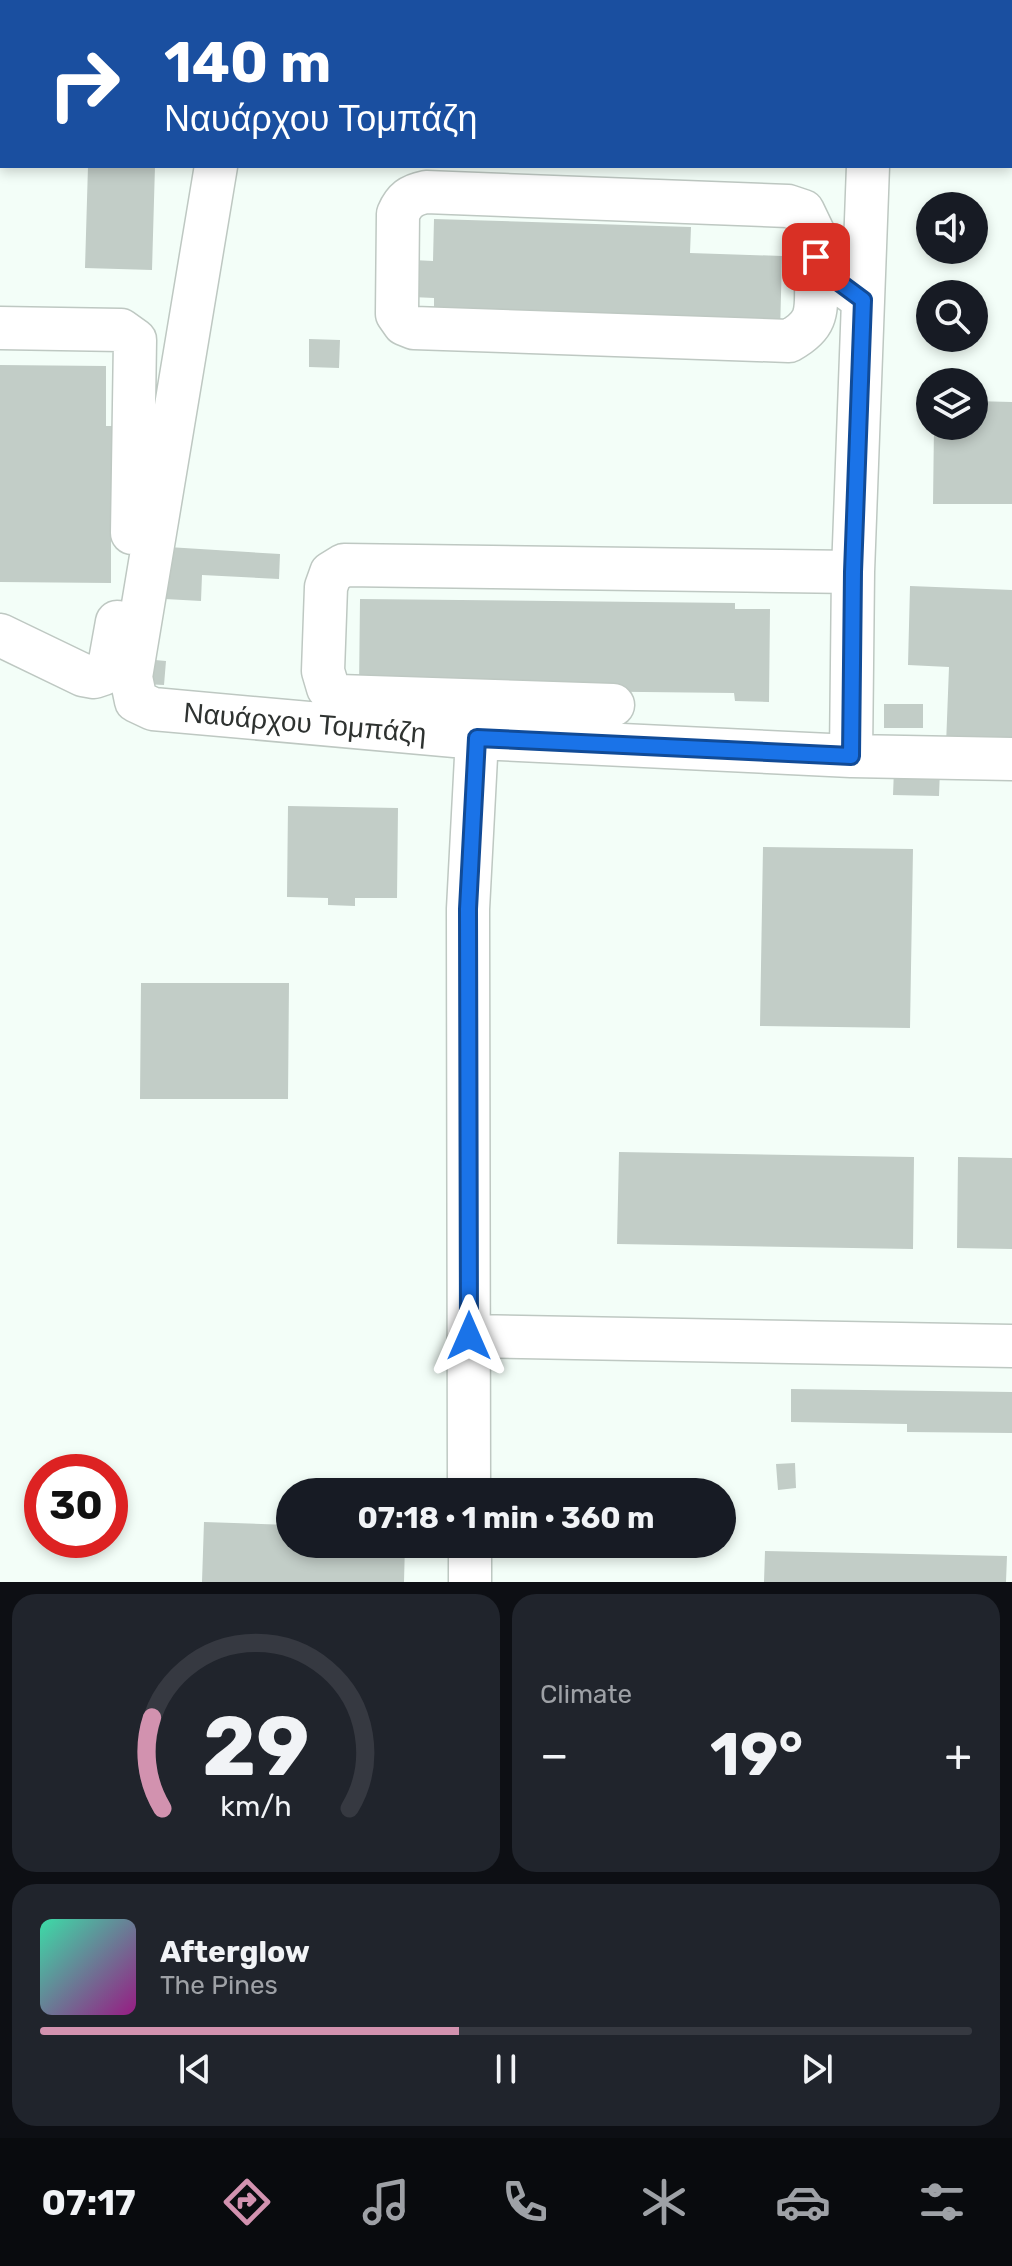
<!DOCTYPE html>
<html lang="en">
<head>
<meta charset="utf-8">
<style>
	body { margin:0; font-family:Rubik,sans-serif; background:#20242c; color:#f1f3f6; height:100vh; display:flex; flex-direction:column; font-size:30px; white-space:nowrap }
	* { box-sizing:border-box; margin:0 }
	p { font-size:26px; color:#9ea1a6 }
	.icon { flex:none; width:44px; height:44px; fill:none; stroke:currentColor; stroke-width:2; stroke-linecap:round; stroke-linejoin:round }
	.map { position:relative; height:1582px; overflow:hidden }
	.drawer { display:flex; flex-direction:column; gap:12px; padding:12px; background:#0d0f14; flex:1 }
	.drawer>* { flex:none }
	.guide { position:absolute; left:0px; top:0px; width:1012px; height:168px; box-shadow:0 4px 12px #0003; background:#1a4fa0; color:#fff; overflow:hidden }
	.buttons { position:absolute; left:916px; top:192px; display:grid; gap:16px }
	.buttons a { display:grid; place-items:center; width:72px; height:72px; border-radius:50%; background:#171b24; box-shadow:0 4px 12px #0003; font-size:40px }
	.speed { position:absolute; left:24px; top:1454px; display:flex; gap:16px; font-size:40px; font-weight:700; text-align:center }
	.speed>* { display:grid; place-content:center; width:104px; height:104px; border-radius:50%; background:#171b24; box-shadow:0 4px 12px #0003; line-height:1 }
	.speed .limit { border:12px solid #d22; background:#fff; color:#111 }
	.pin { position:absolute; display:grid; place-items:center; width:68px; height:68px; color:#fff; margin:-34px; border-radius:16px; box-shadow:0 4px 12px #0006 }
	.me { position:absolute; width:88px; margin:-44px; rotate:0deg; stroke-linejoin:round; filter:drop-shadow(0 0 6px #0008) }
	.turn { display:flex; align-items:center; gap:28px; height:168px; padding:0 32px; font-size:36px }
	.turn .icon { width:104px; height:104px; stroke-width:2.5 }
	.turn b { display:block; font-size:56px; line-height:68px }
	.big { font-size:60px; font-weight:700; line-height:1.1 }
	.drawer .widget { flex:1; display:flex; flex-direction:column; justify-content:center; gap:12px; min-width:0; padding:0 28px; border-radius:24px; background:#20242c }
	.drawer .dial { align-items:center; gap:0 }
	.dial svg { height:208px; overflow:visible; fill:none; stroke:#363941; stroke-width:7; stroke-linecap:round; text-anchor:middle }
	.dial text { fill:#f1f3f6; stroke:none }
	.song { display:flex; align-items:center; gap:24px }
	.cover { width:96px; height:96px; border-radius:12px; background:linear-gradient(135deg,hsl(160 70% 55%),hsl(310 70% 35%)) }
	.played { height:8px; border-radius:4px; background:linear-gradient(90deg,#d292af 45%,#363941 45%) }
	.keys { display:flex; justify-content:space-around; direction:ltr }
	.heat { display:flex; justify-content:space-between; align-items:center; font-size:44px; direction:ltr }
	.drawer .tiles { flex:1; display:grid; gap:12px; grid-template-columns:1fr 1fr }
	.widget:last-child { grid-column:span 2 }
	.trip { position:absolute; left:276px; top:1478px; width:460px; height:80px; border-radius:40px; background:#171b24; box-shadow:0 4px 12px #0003; font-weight:700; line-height:80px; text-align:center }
	.menu { display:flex; height:128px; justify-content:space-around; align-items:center; background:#090b0e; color:#9ea1a6 }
	.menu .icon { width:56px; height:56px }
	.menu .current { color:#d292af }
	.menu b { font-size:36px; color:#f1f3f6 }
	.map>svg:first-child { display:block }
	.building { fill:#c2cdc7 }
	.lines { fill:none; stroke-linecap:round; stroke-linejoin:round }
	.minor-casing { stroke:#bec8c2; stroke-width:45 }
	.minor { stroke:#fff; stroke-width:42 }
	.route-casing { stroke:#114b97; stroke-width:20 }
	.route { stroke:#1a73e8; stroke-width:14 }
	.labels { text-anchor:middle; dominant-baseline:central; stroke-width:7; stroke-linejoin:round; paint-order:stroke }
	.street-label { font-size:28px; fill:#2e3230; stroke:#fff }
</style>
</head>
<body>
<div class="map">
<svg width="1012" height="1582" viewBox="0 0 1012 1582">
	<rect width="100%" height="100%" fill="#f3fef8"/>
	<!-- building -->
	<path class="building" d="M88 166H155L152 270 85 268Z
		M434 219 691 227 690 253 782 256 780 333 434 323V298L412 297 413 260 433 261Z
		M309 339 340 340 339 368 309 367Z
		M0 365 106 366V426H123L122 531H111V583L0 582Z
		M974 401 1012 402V504H933L934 426H974Z
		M168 547 280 554 279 579 202 575 201 601 165 599Z
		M910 586 1012 590V747L946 745 949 667 908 665Z
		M360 599 735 603V609H770L769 702 735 701 734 693 359 689Z
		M144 659 166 661 164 685 142 684Z
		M884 704H923V728H884Z
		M894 769 940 770 939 796 893 795Z
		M288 806 398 808 397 898H355V906L328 905V898L287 897Z
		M763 847 913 849 910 1028 760 1026Z
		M141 983H289L288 1099H140Z
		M619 1152 914 1157 913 1249 617 1244Z
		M958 1157 1012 1158V1249L957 1248Z
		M791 1389 1012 1392V1433L907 1432V1424L791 1422Z
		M795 1463 796 1488 778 1490 776 1464Z
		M204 1522 290 1525V1544H405L404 1582H202Z
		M765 1551 1007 1556 1006 1582H764Z"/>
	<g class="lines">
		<defs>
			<path id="minor" d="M244 2V0
				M875 2V0
				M216 166 131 677 136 701 153 709 477 738 851 756 1012 759
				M816 279 815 236 803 211 788 206 426 192C411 195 404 200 398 214L397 314 404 324 414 328 789 341C820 324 816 310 816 279L836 280 863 300
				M0 328 121 330 135 340 132 533
				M0 635 83 675 94 677 103 674 110 661 117 622
				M613 705 339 696 328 688 323 671 326 587 331 573 344 565 853 572
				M851 756 853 572 868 166
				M469 1336 1012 1346
				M469 1492 468 909 477 738
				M470 1544V1582"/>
		</defs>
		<!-- minor casing -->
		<use href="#minor" class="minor-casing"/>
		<!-- minor -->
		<use href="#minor" class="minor"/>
	</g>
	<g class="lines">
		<defs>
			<path id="route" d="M469 1336 468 909 477 738 851 756 853 572 863 300 836 280 816 279V257"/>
		</defs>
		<!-- route casing -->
		<use href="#route" class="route-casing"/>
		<!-- route -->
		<use href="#route" class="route"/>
	</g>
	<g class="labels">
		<!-- street labels -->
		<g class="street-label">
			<text transform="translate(305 723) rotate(5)">Ναυάρχου Τομπάζη</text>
		</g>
	</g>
</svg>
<div class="buttons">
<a><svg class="icon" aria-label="sound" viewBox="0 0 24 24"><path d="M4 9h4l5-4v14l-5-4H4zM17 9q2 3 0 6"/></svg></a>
<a><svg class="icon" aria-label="search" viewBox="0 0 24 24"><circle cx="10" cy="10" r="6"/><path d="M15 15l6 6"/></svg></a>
<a><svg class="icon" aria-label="layers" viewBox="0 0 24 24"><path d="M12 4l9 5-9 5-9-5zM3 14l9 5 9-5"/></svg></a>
</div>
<div class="speed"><div class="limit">30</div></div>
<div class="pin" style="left:816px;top:257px;background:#d93025"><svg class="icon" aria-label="arrive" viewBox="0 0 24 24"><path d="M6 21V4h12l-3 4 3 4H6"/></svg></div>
<svg class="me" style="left:469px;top:1336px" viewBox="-20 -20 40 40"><path d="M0-17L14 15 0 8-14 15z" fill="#1a73e8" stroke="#fff" stroke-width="4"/></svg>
<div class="trip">07:18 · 1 min · 360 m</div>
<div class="guide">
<div class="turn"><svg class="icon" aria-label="right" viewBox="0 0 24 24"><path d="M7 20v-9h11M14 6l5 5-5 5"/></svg><div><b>140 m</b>Ναυάρχου Τομπάζη</div></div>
</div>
</div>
<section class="drawer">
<div class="tiles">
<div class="widget dial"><svg viewBox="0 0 100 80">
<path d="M14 69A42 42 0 1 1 86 69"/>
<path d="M14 69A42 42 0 0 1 10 34" stroke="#d292af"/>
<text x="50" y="56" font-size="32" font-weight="700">29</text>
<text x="50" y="72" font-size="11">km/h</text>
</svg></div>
<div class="widget"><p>Climate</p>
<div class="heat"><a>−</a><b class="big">19°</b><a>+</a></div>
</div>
<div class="widget">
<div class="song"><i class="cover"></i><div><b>Afterglow</b><p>The Pines</p></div></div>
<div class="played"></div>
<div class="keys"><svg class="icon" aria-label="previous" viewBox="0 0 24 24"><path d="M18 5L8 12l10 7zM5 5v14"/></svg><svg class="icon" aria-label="pause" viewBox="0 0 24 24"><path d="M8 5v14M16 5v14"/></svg><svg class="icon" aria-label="next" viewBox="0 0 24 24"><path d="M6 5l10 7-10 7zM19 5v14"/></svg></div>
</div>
</div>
</section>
<nav class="menu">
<b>07:17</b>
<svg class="icon current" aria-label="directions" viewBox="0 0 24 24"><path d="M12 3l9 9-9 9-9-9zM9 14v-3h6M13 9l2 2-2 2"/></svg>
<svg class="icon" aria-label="music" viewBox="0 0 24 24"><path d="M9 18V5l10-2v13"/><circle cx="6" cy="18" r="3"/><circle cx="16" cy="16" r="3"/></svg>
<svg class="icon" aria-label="phone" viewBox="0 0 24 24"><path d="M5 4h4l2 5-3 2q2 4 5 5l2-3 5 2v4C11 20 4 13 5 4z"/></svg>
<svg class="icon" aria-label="climate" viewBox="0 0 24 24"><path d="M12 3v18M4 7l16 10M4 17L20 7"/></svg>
<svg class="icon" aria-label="car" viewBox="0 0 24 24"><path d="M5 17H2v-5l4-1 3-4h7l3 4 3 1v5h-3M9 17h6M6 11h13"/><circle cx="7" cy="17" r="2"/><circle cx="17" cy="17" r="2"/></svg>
<svg class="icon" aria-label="filters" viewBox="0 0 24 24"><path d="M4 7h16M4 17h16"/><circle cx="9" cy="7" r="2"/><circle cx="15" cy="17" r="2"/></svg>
</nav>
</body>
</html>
